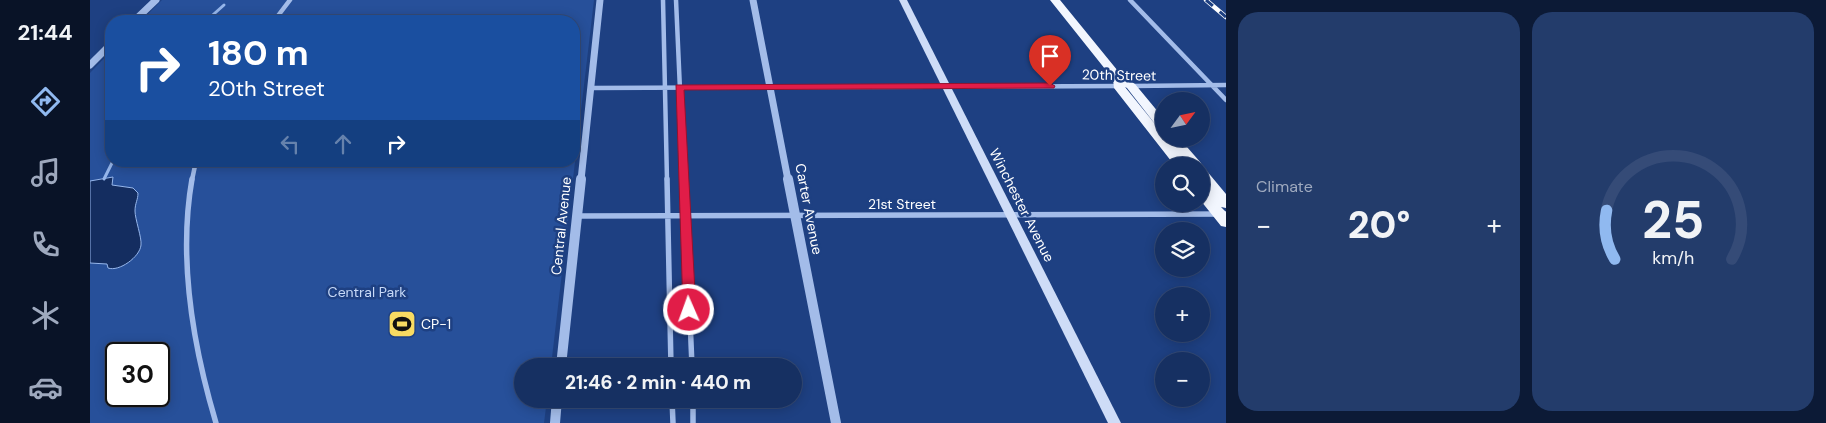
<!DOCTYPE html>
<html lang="en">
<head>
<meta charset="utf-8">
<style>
	body { margin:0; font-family:"DM Sans",sans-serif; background:#233c6b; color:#f1f3f6; height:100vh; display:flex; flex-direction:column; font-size:19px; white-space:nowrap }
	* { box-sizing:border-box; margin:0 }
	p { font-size:16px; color:#9ea9be }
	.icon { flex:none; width:28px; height:28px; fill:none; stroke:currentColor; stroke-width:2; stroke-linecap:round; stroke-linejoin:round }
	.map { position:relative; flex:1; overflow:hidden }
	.drawer { display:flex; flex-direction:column; gap:12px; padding:12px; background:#0c1a36; width:600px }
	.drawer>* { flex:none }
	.banner { position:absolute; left:15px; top:15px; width:475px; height:152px; border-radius:20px; box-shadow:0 2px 12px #0003,0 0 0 1px #354b77; background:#1a4fa0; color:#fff; overflow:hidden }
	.needle { width:32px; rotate:57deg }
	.tools { position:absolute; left:1065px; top:92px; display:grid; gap:10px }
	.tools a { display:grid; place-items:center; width:55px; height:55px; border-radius:50%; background:#163062; box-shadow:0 2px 12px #0003,0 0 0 1px #354b77; font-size:25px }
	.speed { position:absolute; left:15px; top:342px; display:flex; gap:10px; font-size:25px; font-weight:700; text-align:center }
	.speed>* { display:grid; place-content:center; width:65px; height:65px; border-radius:50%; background:#163062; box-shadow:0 2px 12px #0003,0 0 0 1px #354b77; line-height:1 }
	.speed .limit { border:2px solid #111; border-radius:8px; background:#fff; color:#111 }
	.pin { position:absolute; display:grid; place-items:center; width:42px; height:42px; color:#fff; margin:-51px -21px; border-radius:50% 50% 50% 0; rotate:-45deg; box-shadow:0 0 5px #0007 }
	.pin .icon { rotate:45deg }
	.me { position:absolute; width:55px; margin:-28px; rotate:358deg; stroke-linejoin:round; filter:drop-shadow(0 0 4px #0008) }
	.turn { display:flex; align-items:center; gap:18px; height:105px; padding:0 20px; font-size:22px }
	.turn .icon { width:65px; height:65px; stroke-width:2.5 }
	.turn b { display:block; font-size:35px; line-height:42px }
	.lanes { display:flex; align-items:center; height:48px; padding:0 20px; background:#0003; justify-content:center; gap:25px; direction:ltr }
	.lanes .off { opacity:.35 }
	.big { font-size:38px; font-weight:800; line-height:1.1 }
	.drawer .tile { flex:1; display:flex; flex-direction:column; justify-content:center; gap:8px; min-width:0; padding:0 18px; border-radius:20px; background:#233c6b }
	.drawer .dial { align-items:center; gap:0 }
	.dial svg { height:130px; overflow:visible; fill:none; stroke:#354b77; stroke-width:7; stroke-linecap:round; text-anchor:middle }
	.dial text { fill:#f1f3f6; stroke:none }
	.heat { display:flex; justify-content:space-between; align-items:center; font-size:28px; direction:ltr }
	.drawer .tiles { flex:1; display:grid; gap:12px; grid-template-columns:repeat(2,1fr) }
	.trip { position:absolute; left:424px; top:358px; width:288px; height:50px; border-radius:25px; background:#163062; box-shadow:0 2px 12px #0003,0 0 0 1px #354b77; font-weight:800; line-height:50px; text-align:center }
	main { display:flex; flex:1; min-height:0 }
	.menu { display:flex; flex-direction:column; width:90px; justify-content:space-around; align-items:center; background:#091327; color:#9ea9be }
	.menu .icon { width:35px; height:35px }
	.menu .selected { color:#90b9f0 }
	.menu b { font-size:22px; color:#f1f3f6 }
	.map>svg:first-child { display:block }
	.green { fill:#27509a; fill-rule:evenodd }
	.water { fill:#142d60; stroke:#96b6eb }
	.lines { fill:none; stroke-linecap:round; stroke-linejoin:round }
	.stream { stroke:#96b6eb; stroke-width:3 }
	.minor-far1 { stroke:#a3bce9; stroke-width:4.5 }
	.minor { stroke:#a3bce9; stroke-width:5.5 }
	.tertiary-far1 { stroke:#a3bce9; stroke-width:7 }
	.tertiary { stroke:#a3bce9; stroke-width:10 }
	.secondary { fill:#cedcf7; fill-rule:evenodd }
	.trunk { fill:#f2f6fe; fill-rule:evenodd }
	.rail-casing { stroke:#fff; stroke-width:4.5 }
	.rail { stroke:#1e4082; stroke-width:3; stroke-dasharray:9; stroke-linecap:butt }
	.route { fill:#e11d48; stroke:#92132f }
	.labels { text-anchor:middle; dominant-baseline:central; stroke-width:5; stroke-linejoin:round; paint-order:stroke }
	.street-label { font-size:14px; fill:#fff; stroke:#1e4082 }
	.park-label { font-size:14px; fill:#c7d9f7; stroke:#1e4082 }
	.poi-label { font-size:14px; fill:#fff; stroke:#1e4082; text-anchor:start }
</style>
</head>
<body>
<main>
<nav class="menu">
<b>21:44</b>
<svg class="icon selected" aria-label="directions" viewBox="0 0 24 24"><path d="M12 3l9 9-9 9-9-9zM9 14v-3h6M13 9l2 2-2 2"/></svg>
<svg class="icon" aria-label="music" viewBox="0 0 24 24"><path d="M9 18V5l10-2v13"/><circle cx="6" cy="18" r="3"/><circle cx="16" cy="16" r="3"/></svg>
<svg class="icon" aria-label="phone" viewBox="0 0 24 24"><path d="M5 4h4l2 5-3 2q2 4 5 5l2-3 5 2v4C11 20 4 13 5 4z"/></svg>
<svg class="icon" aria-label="climate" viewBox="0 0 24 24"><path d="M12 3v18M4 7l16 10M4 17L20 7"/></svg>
<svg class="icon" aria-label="car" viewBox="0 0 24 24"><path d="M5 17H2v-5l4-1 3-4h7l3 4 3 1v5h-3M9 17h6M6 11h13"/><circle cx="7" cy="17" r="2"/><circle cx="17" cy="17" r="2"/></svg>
</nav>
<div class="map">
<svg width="1136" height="423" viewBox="0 0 1136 423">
	<rect width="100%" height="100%" fill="#1e4082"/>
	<!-- green -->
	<path class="green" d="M72 0H504L461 366H432V399H457L454 423H0V73L21 51V161H484V21H51ZM26 354H69V396H26Z"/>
	<!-- water -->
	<path class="water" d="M23 177 22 185 43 188 48 193C48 200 45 203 45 211 45 219 52 238 51 245 50 257 29 272 18 268L17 264 0 263V181Z"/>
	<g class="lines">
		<!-- stream -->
		<path class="stream" d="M116 21 134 5
			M14 179 23 161"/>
		<!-- minor-far1 -->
		<path class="minor-far1" d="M573 0 577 180
			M586 0 594 180
			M1040 0 1136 100
			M184 21 200 0
			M1042 86 1136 85
			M501 88 1031 86
			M102 180 106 161"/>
		<!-- minor -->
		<path class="minor" d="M102 179C88 259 103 346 126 423
			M577 179 581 366
			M594 179 602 366
			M488 216 1136 214
			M582 399 583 423
			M603 399V423"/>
		<!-- tertiary-far1 -->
		<path class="tertiary-far1" d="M663 0 698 180
			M44 21 66 0
			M0 65 21 44
			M491 180 510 0"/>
		<!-- tertiary -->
		<path class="tertiary" d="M698 179 746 423
			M471 366 491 179
			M465 423 467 399"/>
		<!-- secondary -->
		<path class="secondary" d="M809 0H817L1031 423H1018Z"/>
		<!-- trunk -->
		<path class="trunk" d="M960 0H970L1032 76 1045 84 1074 119V131L1070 130 1074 135V139H1090L1111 163 1112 166 1111 168V166L1098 165V166H1085L1024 88 1023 79ZM1035 87 1037 88 1069 129Z
			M1111 168 1116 170 1136 194V208L1131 207 1136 212V227L1131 226 1111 201V186L1116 187 1111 182Z"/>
		<defs>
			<path id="rail" d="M1116 0 1136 17"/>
		</defs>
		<!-- rail casing -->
		<use href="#rail" class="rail-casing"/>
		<!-- rail -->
		<use href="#rail" class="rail"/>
	</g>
	<!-- route -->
	<path class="route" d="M960 83 965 86 964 88 594 90 606 310 604 314 599 315 595 314 593 310 586 85Z"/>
	<!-- icons -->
	<defs>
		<symbol id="stadium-square" viewBox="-11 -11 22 22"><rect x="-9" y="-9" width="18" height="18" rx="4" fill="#f8db62" stroke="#1e4082"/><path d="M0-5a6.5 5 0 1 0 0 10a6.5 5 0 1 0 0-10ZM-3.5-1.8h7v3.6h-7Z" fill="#111"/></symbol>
	</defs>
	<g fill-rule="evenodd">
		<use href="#stadium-square" x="296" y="308" width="32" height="32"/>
	</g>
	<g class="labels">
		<!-- street labels -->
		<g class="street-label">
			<text transform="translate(1029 75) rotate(1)">20th Street</text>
			<text x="812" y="204">21st Street</text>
			<text transform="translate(932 205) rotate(63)">Winchester Avenue</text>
			<text transform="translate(719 209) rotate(79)">Carter Avenue</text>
			<text transform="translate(471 226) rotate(-84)">Central Avenue</text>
		</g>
		<!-- park labels -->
		<g class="park-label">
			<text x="277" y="292">Central Park</text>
		</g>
		<!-- poi labels -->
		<g class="poi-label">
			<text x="331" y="324">CP-1</text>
		</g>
	</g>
</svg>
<div class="tools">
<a><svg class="needle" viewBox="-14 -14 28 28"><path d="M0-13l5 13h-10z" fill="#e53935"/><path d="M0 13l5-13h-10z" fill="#9ea9be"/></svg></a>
<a><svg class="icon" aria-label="search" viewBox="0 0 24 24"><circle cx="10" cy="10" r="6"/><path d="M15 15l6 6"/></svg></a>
<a><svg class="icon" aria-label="layers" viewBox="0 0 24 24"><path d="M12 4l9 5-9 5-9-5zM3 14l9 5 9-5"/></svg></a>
<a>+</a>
<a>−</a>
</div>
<div class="speed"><div class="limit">30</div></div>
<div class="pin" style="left:960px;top:86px;background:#d93025"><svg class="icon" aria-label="arrive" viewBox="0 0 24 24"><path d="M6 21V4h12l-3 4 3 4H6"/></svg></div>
<svg class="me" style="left:599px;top:310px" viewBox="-20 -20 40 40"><circle r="17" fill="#e11d48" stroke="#fff" stroke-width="3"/><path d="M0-11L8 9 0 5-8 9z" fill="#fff"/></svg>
<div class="trip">21:46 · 2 min · 440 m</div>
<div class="banner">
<div class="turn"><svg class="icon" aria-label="right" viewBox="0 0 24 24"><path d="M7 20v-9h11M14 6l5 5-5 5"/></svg><div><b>180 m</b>20th Street</div></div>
<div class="lanes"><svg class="icon off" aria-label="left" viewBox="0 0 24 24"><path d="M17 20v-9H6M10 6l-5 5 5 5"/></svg><svg class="icon off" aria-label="ahead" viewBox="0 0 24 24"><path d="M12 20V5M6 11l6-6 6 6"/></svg><svg class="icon" aria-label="right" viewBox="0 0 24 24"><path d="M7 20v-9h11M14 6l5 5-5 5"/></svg></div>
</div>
</div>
<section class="drawer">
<div class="tiles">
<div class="tile"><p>Climate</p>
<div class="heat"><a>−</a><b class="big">20°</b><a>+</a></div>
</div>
<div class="tile dial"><svg viewBox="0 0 100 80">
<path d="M14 69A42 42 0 1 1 86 69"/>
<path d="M14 69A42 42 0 0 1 9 39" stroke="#90b9f0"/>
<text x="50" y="56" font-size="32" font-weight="700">25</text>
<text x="50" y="72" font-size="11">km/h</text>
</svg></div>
</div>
</section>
</main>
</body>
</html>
